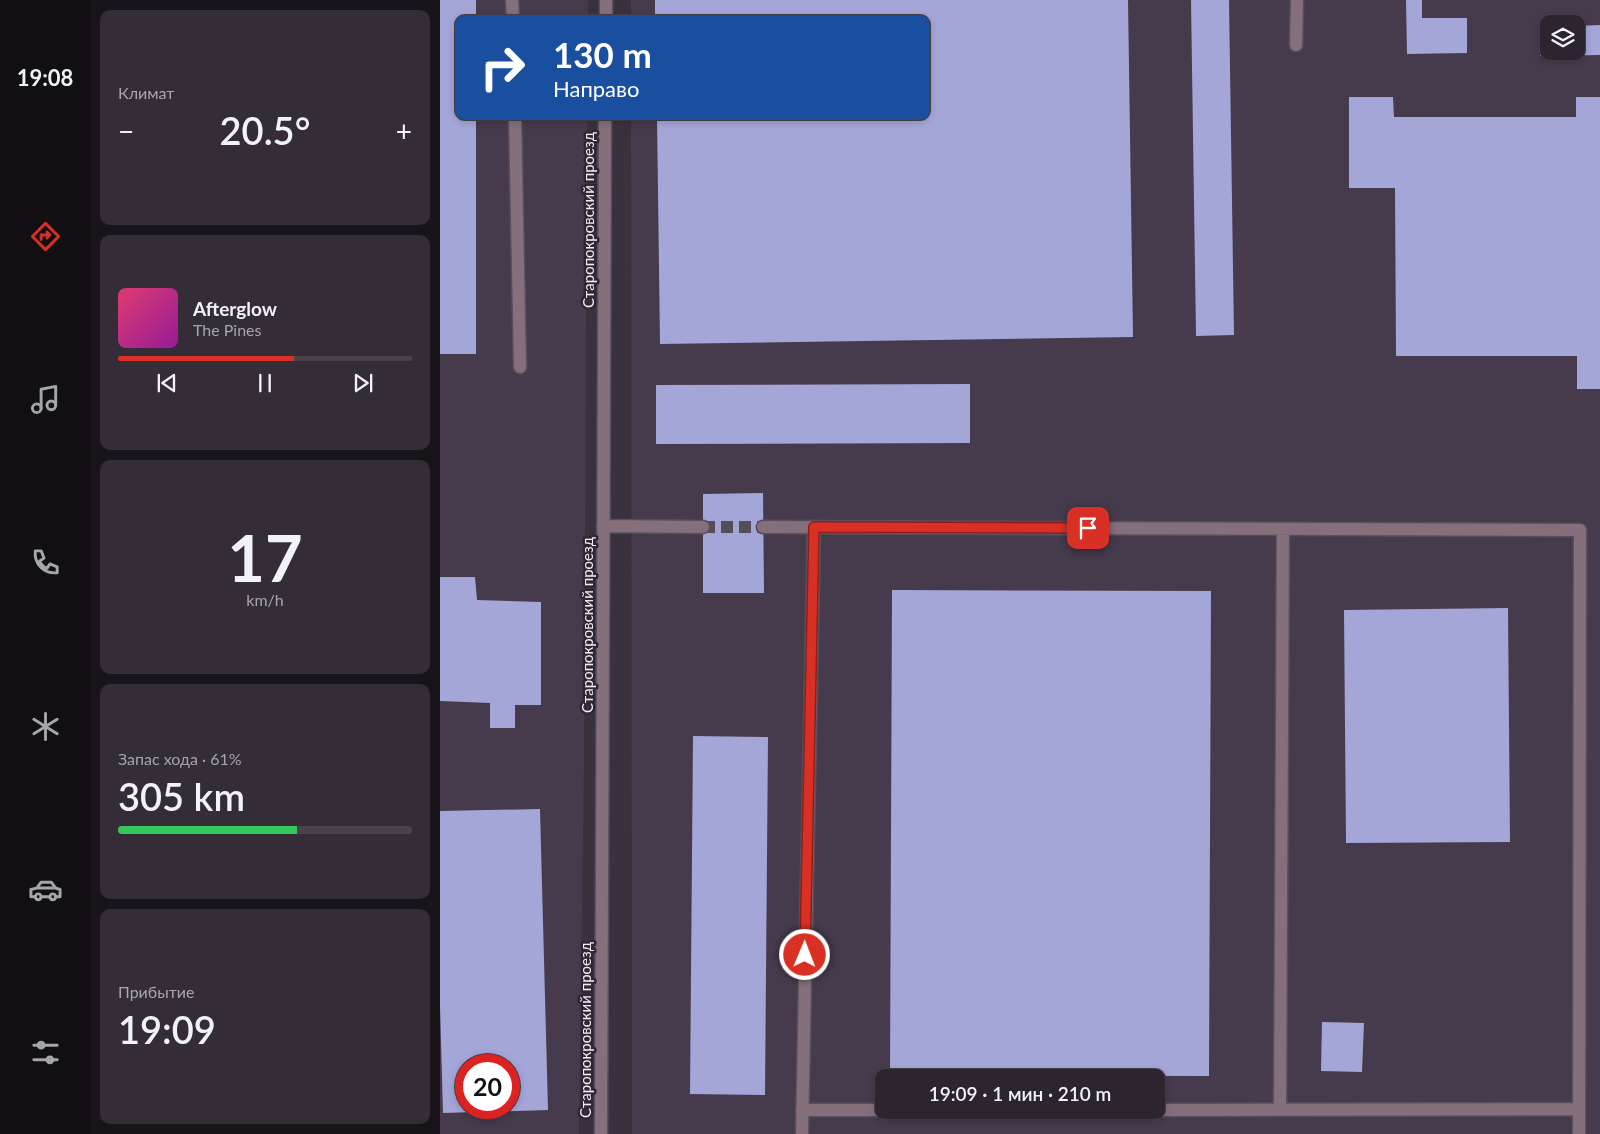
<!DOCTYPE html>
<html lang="ru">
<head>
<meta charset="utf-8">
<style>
	body { margin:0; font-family:Lato,sans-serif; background:#342d37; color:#f1f3f6; height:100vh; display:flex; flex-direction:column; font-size:19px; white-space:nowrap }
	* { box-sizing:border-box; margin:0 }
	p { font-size:16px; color:#a6a5aa }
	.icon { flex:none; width:28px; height:28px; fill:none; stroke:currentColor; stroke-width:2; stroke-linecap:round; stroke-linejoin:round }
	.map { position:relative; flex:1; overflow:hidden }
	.panel { display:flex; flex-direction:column; gap:10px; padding:10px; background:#18141a; width:350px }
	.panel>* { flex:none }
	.guide { position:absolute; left:15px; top:15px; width:475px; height:105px; border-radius:10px; box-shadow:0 2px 8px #0003,0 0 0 1px #48424b; background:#1a4fa0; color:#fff; overflow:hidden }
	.controls { position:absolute; left:1100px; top:15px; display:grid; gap:10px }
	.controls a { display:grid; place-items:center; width:45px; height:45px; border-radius:10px; background:#2c252f; box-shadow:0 2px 8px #0003,0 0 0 1px #48424b; font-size:25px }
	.speed { position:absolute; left:15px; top:1054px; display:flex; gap:10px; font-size:25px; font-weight:700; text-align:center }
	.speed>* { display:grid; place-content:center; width:65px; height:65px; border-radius:50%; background:#2c252f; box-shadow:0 2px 8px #0003,0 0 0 1px #48424b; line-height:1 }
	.speed .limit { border:8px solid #d22; background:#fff; color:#111 }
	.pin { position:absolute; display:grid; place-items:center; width:42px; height:42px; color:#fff; margin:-21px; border-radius:10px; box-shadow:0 2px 8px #0006 }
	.me { position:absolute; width:55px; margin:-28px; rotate:1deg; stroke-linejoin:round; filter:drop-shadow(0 0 4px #0008) }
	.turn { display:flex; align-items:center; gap:18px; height:105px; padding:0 15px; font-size:22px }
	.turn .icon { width:65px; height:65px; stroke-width:2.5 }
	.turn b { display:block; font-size:35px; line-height:42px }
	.big { font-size:38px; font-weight:600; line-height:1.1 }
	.panel .widget { flex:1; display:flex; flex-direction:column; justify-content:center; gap:8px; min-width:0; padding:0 18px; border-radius:10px; background:#342d37 }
	.panel .dial { align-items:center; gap:0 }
	.dial b { font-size:65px; line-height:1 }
	.song { display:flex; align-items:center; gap:15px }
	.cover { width:60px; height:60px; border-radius:8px; background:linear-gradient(135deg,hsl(340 70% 55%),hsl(300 70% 35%)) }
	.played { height:5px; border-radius:2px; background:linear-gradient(90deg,#d93025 60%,#48424b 60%) }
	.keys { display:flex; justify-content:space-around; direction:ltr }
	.heat { display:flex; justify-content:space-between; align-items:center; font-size:28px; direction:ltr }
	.charge { height:8px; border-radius:4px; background:linear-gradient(90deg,#34c759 61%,#48424b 0) }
	.trip { position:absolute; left:435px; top:1069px; width:290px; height:50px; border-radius:10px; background:#2c252f; box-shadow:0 2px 8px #0003,0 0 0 1px #48424b; font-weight:600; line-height:50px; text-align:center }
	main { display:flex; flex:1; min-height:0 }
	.tab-bar { display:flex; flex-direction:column; width:90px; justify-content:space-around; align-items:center; background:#120f13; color:#a6a5aa }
	.tab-bar .icon { width:35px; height:35px }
	.tab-bar .active { color:#d93025 }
	.tab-bar b { font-size:22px; color:#f1f3f6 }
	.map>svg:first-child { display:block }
	.built { fill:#463a4d; fill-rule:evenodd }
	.building { fill:#a5a6d8; fill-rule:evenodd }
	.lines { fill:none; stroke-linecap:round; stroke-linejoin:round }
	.minor-tunnel { stroke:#554d5a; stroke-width:12; stroke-dasharray:12 6; stroke-linecap:butt }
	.minor-casing { stroke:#574f5c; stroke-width:15 }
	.minor { stroke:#856f7b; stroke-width:12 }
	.route-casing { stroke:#8d1f18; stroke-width:12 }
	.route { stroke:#d93025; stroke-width:9 }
	.labels { text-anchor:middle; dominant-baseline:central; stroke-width:5; stroke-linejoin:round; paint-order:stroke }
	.street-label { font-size:15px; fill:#f1ebf4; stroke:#302735 }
</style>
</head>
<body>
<main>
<nav class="tab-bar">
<b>19:08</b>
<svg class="icon active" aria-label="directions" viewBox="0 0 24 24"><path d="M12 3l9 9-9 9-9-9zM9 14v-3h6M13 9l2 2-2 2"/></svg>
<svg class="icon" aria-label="music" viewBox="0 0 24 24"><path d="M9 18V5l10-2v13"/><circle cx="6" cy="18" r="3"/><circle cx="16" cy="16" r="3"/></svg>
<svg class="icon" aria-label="phone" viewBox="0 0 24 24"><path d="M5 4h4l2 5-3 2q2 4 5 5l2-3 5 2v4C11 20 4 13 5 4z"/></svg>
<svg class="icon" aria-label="climate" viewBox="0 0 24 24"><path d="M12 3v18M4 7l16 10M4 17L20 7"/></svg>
<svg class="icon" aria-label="car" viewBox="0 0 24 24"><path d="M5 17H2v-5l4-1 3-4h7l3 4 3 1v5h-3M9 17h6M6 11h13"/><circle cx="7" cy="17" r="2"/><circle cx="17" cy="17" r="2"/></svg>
<svg class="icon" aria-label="filters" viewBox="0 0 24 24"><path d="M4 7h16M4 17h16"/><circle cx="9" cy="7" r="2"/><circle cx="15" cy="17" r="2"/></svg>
</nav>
<section class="panel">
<div class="widget"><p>Климат</p>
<div class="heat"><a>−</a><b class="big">20.5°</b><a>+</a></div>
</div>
<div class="widget">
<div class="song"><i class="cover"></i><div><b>Afterglow</b><p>The Pines</p></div></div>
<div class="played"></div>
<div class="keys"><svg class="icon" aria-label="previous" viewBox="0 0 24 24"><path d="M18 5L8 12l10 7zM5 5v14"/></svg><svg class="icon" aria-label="pause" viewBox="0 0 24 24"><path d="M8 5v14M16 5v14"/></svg><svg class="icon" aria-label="next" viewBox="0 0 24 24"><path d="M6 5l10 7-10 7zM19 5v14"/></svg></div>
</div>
<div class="widget dial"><b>17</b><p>km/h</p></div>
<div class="widget"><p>Запас хода · 61%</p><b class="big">305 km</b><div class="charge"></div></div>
<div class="widget"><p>Прибытие</p><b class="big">19:09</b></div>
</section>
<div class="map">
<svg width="1160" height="1134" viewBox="0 0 1160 1134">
	<rect width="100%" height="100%" fill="#3a313f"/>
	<!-- built -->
	<path class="built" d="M0 0H148V19H19V116H147L144 763 139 1134H0ZM26 1065H69V1108H26Z
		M191 0H1160V1134H192L191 116H486V19H191ZM1109 24H1136V51H1109ZM444 1078H716V1110H444Z"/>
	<!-- building -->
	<path class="building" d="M0 0H36V19H19V116H36V354H0Z
		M215 0H688L693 337 220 344 217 116H486V19H215Z
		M751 0H789L794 335 756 336Z
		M966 0H982V18H1027V53L967 54Z
		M1160 25V55L1100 56V26H1109V51H1136V26Z
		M909 97H953L954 117H1136V97H1160V389H1137V356H956L955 188H909Z
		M530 384V443L216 444V385Z
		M323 493 324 593H263V494Z
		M0 577H35L37 600 101 602V705H75V728H50V703L0 701Z
		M452 590 771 591 769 1076 450 1075Z
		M1068 608 1070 842 906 843 904 610Z
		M253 736 328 737 325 1095 250 1094Z
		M100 809 108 1110 3 1113 0 1006V811ZM26 1065H69V1108H26Z
		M882 1022 924 1023 922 1072 881 1071Z"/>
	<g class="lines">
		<!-- minor-tunnel -->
		<path class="minor-tunnel" d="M263 527H323"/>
		<defs>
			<path id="minor" d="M72 0 73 19
				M166 19V0
				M856 45 857 0
				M75 116 80 367
				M163 526 263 527
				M323 527 1140 530 1139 1134
				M840 1109 843 529
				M362 1110H444
				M716 1110 1139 1109
				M161 1134 165 116
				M362 1134 374 527"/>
		</defs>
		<!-- minor casing -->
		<use href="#minor" class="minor-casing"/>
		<!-- minor -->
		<use href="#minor" class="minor"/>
	</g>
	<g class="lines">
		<defs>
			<path id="route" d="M365 955 374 527 648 528"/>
		</defs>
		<!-- route casing -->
		<use href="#route" class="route-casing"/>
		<!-- route -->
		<use href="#route" class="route"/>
	</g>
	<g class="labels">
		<!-- street labels -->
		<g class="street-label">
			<text transform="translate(148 220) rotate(-90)">Старопокровский проезд</text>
			<text transform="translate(147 625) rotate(-90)">Старопокровский проезд</text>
			<text transform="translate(145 1030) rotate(-90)">Старопокровский проезд</text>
		</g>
	</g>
</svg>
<div class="controls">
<a><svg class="icon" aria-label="layers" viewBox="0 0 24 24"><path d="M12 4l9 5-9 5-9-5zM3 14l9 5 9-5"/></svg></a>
</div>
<div class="speed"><div class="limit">20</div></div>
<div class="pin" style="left:648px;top:528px;background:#d93025"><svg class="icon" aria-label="arrive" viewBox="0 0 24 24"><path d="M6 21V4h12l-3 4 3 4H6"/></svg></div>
<svg class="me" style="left:365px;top:955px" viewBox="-20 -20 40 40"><circle r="17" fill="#d93025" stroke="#fff" stroke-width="3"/><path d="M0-11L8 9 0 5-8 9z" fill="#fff"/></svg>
<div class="trip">19:09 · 1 мин · 210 m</div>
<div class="guide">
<div class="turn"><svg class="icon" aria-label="right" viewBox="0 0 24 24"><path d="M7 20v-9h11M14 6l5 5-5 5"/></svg><div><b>130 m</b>Направо</div></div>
</div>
</div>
</main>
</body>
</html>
